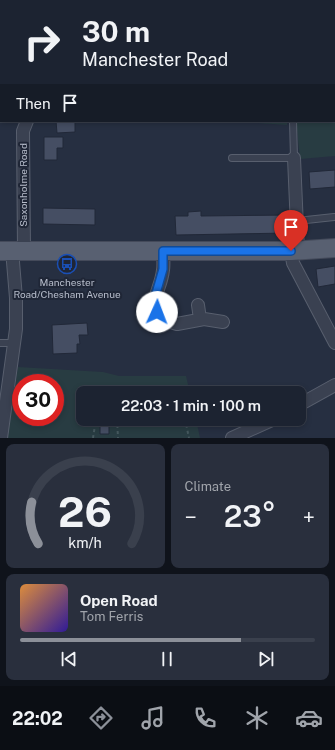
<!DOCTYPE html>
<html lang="en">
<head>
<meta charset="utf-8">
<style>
	body { margin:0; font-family:"Public Sans",sans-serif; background:#292f3d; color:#f1f3f6; height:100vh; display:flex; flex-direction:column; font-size:15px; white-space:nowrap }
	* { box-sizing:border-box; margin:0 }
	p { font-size:13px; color:#a0a4ab }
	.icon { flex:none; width:22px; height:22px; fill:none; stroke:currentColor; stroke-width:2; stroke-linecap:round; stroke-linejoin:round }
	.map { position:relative; height:438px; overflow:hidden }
	.details { display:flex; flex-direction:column; gap:6px; padding:6px; background:#0f131b; flex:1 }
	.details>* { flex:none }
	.banner { position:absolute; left:0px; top:0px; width:335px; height:122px; box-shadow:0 2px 6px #0003,0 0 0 1px #3a404d; background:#1c2331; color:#f1f3f6; overflow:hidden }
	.speed { position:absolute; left:12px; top:374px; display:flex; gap:8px; font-size:20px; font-weight:700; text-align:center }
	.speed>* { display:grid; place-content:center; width:52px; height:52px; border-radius:50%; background:#1c2331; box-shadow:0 2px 6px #0003,0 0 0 1px #3a404d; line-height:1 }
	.speed .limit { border:6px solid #d22; background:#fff; color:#111 }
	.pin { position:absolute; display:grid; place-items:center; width:34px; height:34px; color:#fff; margin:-41px -17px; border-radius:50% 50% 50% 0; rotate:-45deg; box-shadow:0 0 4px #0007 }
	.pin .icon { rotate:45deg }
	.me { position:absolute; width:44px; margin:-22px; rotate:2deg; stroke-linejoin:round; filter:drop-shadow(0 0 3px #0008) }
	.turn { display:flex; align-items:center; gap:14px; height:84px; padding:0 16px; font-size:18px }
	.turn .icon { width:52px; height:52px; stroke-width:2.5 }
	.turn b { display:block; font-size:28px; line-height:34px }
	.then { display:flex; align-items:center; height:38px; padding:0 16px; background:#0003; gap:8px; font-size:15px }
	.big { font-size:30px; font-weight:600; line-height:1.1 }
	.details .widget { flex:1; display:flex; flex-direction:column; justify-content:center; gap:6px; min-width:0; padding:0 14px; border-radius:8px; background:#292f3d }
	.details .dial { align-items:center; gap:0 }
	.dial svg { height:104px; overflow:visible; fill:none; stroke:#3a404d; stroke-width:7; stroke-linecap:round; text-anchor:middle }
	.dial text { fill:#f1f3f6; stroke:none }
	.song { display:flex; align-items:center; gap:12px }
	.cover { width:48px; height:48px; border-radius:6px; background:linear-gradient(135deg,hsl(30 70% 55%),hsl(250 70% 35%)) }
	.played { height:4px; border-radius:2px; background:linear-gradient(90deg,#8c9099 75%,#3a404d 75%) }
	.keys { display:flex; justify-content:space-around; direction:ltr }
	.heat { display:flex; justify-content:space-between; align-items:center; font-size:22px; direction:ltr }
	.details .tiles { flex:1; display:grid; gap:6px; grid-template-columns:1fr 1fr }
	.widget:last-child { grid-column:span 2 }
	.trip { position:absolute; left:76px; top:386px; width:230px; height:40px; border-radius:8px; background:#1c2331; box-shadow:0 2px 6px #0003,0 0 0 1px #3a404d; font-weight:600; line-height:40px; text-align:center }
	.tabs { display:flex; height:64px; justify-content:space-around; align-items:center; background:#0b0e14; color:#a0a4ab }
	.tabs .icon { width:28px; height:28px }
	.tabs .active { color:#8c9099 }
	.tabs b { font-size:18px; color:#f1f3f6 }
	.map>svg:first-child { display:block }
	.green { fill:#283c42; fill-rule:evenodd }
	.building { fill:#454e63; stroke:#212838 }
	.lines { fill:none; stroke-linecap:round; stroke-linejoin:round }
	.lane-casing { stroke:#585f6e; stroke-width:8 }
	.street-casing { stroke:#585f6e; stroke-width:14 }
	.primary-casing { stroke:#444a5a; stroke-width:20 }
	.path { stroke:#46595f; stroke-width:2; stroke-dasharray:3 3; stroke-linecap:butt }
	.lane { stroke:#3a4151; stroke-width:6 }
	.street { stroke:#3a4151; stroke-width:12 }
	.primary { stroke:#586071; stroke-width:18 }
	.route-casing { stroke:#114b97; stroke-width:10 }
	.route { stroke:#1a73e8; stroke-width:7 }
	.labels { text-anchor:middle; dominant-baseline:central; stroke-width:4; stroke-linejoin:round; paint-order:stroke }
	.street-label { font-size:10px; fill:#b7bdcb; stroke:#1f2636 }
	.poi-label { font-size:10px; fill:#b7bdcb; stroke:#1f2636 }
</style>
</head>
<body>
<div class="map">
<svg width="335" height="438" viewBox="0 0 335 438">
	<rect width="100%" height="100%" fill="#262f41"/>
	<!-- green -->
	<path class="green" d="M0 0H297L1 1 0 61Z
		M308 0H335V156L300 159 296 121H334V1Z
		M228 121H287V125Z
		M18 367 103 372 119 376H186L190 393H83V419H196L200 438H7ZM21 383H55V417H21Z"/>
	<!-- building -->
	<path class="building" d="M56 121H75V132L57 133Z
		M44 137H63V148H57V160H44Z
		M335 170V187L310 189 309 172Z
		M43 208 95 209V225L43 224Z
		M201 211V216L288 215V233L176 235 175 216H188V212Z
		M335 266V284L318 287 316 269Z
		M87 323 88 335H79L80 344H77V353L53 354 52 325Z
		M100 422 109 423V434H100Z"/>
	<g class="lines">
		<defs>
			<path id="lane" d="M304 1V0
				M232 158H294L293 121
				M297 221 334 217
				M0 343H15"/>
			<path id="street" d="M294 158 298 250
				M24 250 23 131 27 121
				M163 251C163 257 164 264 163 270 161 290 148 299 161 319L177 324 204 319 223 322
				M291 251 293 263 335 343
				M198 305 200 319
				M299 405 335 385
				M1 438 16 329V298L12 250
				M232 438 274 419"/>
			<path id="primary" d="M0 251H291L335 248"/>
		</defs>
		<!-- lane casing -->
		<use href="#lane" class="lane-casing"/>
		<!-- street casing -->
		<use href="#street" class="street-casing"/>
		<!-- primary casing -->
		<use href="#primary" class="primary-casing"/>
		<!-- path -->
		<path class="path" d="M100 393V389
			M114 393V389L178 387 179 393
			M117 419 118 438
			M185 419 189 438
			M93 438 96 419"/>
		<!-- lane -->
		<use href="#lane" class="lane"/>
		<!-- street -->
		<use href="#street" class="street"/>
		<!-- primary -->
		<use href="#primary" class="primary"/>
	</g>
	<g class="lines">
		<defs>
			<path id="route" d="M157 312 155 297 163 269V251H291"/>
		</defs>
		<!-- route casing -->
		<use href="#route" class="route-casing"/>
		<!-- route -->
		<use href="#route" class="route"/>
	</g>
	<!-- icons -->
	<defs>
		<symbol id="bus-ring" viewBox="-11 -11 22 22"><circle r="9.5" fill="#1f2636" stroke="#1a4fb4" stroke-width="1.5"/><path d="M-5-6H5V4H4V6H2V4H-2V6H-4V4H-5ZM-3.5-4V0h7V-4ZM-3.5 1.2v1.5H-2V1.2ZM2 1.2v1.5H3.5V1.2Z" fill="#1a4fb4"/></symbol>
	</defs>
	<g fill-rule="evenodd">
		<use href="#bus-ring" x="56" y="253" width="22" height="22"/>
	</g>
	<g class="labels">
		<!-- street labels -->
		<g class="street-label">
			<text transform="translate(23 185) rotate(-90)">Saxonholme Road</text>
		</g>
		<!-- poi labels -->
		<g class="poi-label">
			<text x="67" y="282">Manchester<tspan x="67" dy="12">Road/Chesham Avenue</tspan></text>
		</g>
	</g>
</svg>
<div class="speed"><div class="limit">30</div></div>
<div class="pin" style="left:291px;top:251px;background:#d93025"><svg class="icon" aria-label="arrive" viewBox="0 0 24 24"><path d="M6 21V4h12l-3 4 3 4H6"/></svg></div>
<svg class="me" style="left:157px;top:312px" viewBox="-20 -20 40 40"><circle r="19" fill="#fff"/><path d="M0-13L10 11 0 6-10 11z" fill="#1a73e8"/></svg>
<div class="trip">22:03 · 1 min · 100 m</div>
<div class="banner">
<div class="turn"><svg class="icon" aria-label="right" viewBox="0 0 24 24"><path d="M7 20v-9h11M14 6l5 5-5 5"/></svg><div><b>30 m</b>Manchester Road</div></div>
<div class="then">Then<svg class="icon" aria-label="arrive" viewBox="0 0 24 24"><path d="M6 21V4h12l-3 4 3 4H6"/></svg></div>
</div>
</div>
<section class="details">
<div class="tiles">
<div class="widget dial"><svg viewBox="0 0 100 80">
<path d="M14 69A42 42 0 1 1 86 69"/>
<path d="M14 69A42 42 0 0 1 9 37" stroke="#8c9099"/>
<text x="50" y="56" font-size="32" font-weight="700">26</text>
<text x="50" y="72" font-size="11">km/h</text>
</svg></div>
<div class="widget"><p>Climate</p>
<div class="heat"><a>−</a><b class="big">23°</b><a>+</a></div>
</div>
<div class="widget">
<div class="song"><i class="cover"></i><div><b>Open Road</b><p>Tom Ferris</p></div></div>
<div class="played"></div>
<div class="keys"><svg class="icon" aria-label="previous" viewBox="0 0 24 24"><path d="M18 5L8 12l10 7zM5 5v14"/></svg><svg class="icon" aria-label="pause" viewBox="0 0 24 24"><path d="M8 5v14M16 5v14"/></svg><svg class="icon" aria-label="next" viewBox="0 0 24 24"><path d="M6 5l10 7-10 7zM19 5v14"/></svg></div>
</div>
</div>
</section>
<nav class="tabs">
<b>22:02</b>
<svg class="icon active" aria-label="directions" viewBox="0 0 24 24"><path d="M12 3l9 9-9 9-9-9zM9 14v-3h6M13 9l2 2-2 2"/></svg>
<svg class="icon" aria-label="music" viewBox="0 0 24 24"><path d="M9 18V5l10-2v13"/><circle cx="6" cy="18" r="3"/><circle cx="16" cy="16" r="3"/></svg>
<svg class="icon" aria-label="phone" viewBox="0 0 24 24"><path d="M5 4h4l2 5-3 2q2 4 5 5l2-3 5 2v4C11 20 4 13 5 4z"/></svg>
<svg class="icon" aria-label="climate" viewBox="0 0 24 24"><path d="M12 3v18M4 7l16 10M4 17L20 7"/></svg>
<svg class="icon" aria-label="car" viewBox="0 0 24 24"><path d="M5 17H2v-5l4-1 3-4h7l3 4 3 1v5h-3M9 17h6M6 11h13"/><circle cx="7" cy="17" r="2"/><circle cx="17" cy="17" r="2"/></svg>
</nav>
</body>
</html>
